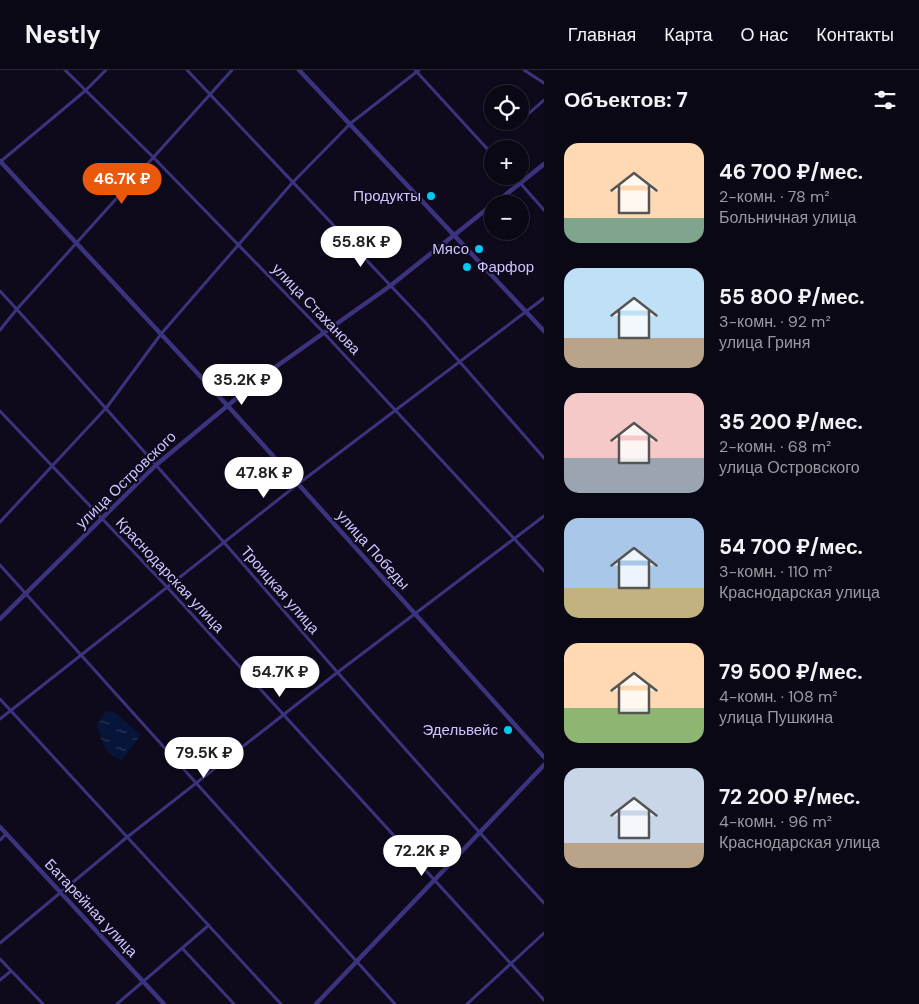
<!DOCTYPE html>
<html lang="ru">
<head>
<meta charset="utf-8">
<style>
  :root { --surface:#0a0815; --page:#13111e; --text:#f1f3f6; --muted:#999aa0; --line:#2a2934; --accent:#ea580c }
  body { margin:0; font-family:"DM Sans",sans-serif; background:var(--page); color:var(--text); height:100vh; display:flex; flex-direction:column; font-size:19px; white-space:nowrap }
  * { box-sizing:border-box; margin:0 }
  p { font-size:16px; color:var(--muted) }
  .icon { flex:none; width:28px; height:28px; fill:none; stroke:currentColor; stroke-width:2; stroke-linecap:round; stroke-linejoin:round }
  .map { position:relative; flex:1; overflow:hidden }
  .drawer { display:flex; flex-direction:column; background:var(--surface); width:375px }
  .drawer>* { flex:none }
  .controls { position:absolute; left:484px; top:15px; display:grid; gap:10px }
  .controls a { display:grid; place-items:center; width:45px; height:45px; border-radius:50%; background:var(--surface); box-shadow:0 1px 4px #0004,0 0 0 1px var(--line); font-size:25px }
  .price { position:absolute; translate:-50% -42px; padding:0 11px; border-radius:18px; background:#fff; color:#222; font-size:16px; line-height:32px; filter:drop-shadow(0 1px 2px #0008) }
  .price::after { content:''; position:absolute; left:50%; top:30px; width:15px; height:11px; margin-left:-8px; background:inherit; clip-path:polygon(0 0,100% 0,50% 100%) }
  .price.selected { background:var(--accent); color:#fff }
  ul { padding:0; list-style:none }
  li { display:flex; align-items:center; gap:15px; height:125px; padding:0 20px }
  li span { display:grid; place-items:center; flex:none; width:140px; height:100px; border-radius:15px; color:#555 }
  li>.icon { margin-inline-start:auto }
  span .icon { width:60px; height:60px; fill:#fffc; stroke-width:1 }
  li b { font-size:21px }
  h2 { display:flex; justify-content:space-between; align-items:center; height:60px; padding:0 20px; font-size:21px }
  header { display:flex; align-items:center; gap:30px; box-sizing:border-box; height:70px; padding:0 25px; background:var(--surface); border-bottom:1px solid var(--line) }
  header strong { font-size:24px }
  nav { display:flex; gap:28px; margin-inline-start:auto; font-size:18px }
  main { display:flex; flex:1; min-height:0 }
  .map>svg:first-child { display:block }
  .water { fill:url(#water-ripples) }
  .lines { fill:none; stroke-linecap:round; stroke-linejoin:round }
  .minor { stroke:#3b337d; stroke-width:3 }
  .tertiary { stroke:#3b337d; stroke-width:4.5 }
  .poi-dot { fill:#00c9f0; stroke:#0e0a1c; stroke-width:2 }
  .labels { text-anchor:middle; dominant-baseline:central; stroke-width:4; stroke-linejoin:round; paint-order:stroke }
  .poi-label { font-size:15px; fill:#d0c5ff; stroke:#0e0a1c; text-anchor:end }
  .street-label { font-size:15px; fill:#d0c5ff; stroke:#0e0a1c }
</style>
</head>
<body>
<header>
<strong>Nestly</strong>
<nav><a>Главная</a><a>Карта</a><a>О нас</a><a>Контакты</a></nav>
</header>
<main>
<div class="map">
<svg width="544" height="934" viewBox="0 0 544 934">
  <defs>
    <pattern id="water-ripples" width="26" height="14" patternUnits="userSpaceOnUse" patternTransform="scale(1.25)"><rect width="26" height="14" fill="#061539"/><path d="M2 4q2-2 4 0t4 0M15 11q2-2 4 0t4 0" fill="none" stroke="#293657"/></pattern>
  </defs>
  <rect width="100%" height="100%" fill="#0e0a1c"/>
  <path class="water" d="M106,641L114,642L141,665L122,690C104,685 102,672 97,655Z"/>
  <g class="lines">
    <path class="minor" d="M65,0L153,87L323,262L544,501
      M187,0L424,251L544,388
      M415,0L492,84
      M524,0L544,13
      M527,45L544,30
      M0,92L85,21L106,0
      M514,106L544,140
      M0,221C185,422 359,633 544,833
      M0,260L17,239L232,0
      M0,341L167,517L544,930
      M0,452L107,337L161,264L293,112L351,53L419,0
      M0,495L395,934
      M0,629L281,934
      M0,649L298,414L544,228
      M0,770L6,764
      M0,873L126,768L338,602L544,446
      M182,878L234,934
      M0,889L43,934
      M0,910L11,901
      M117,934L209,855
      M467,934L544,863"/>
    <path class="tertiary" d="M299,0L544,261
      M0,91L227,335L544,687
      M494,134L544,94
      M0,549L156,395L267,303L390,216L492,135
      M0,757L164,934
      M316,934L544,695"/>
  </g>
  <g class="poi-dot">
    <circle cx="431" cy="126" r="5"/>
    <circle cx="479" cy="179" r="5"/>
    <circle cx="467" cy="197" r="5"/>
    <circle cx="508" cy="660" r="5"/>
  </g>
  <g class="labels">
    <g class="poi-label">
      <text x="421" y="126">Продукты</text>
      <text x="469" y="179">Мясо</text>
      <text x="477" y="197" text-anchor="start">Фарфор</text>
      <text x="498" y="660">Эдельвейс</text>
    </g>
    <g class="street-label">
      <text transform="translate(316 239) rotate(46)">улица Стаханова</text>
      <text transform="translate(126 410) rotate(-44)">улица Островского</text>
      <text transform="translate(373 480) rotate(48)">улица Победы</text>
      <text transform="translate(170 505) rotate(47)">Краснодарская улица</text>
      <text transform="translate(280 520) rotate(49)">Троицкая улица</text>
      <text transform="translate(91 838) rotate(47)">Батарейная улица</text>
    </g>
  </g>
</svg>
<div class="controls">
<a><svg class="icon" aria-label="locate" viewBox="0 0 24 24"><circle cx="12" cy="12" r="6"/><path d="M12 2v4M12 18v4M2 12h4M18 12h4"/></svg></a>
<a>+</a>
<a>−</a>
</div>
<b class="price selected" style="left:122px;top:135px">46.7K ₽</b>
<b class="price" style="left:361px;top:198px">55.8K ₽</b>
<b class="price" style="left:242px;top:336px">35.2K ₽</b>
<b class="price" style="left:264px;top:429px">47.8K ₽</b>
<b class="price" style="left:280px;top:628px">54.7K ₽</b>
<b class="price" style="left:204px;top:709px">79.5K ₽</b>
<b class="price" style="left:422px;top:807px">72.2K ₽</b>
</div>
<section class="drawer">
<h2>Объектов: 7<svg class="icon" aria-label="filters" viewBox="0 0 24 24"><path d="M4 7h16M4 17h16"/><circle cx="9" cy="7" r="2"/><circle cx="15" cy="17" r="2"/></svg></h2>
<ul>
<li><span style="background:linear-gradient(#ffd9b3 75%,#7fa58c 0)"><svg class="icon" aria-label="home" viewBox="0 0 24 24"><path d="M3 11l9-7 9 7M6 9v11h12V9"/></svg></span><div><b>46 700 ₽/мес.</b><p>2-комн. · 78 m²</p><p>Больничная улица</p></div></li>
<li><span style="background:linear-gradient(#bfe0f5 70%,#b9a48a 0)"><svg class="icon" aria-label="home" viewBox="0 0 24 24"><path d="M3 11l9-7 9 7M6 9v11h12V9"/></svg></span><div><b>55 800 ₽/мес.</b><p>3-комн. · 92 m²</p><p>улица Гриня</p></div></li>
<li><span style="background:linear-gradient(#f6c9c9 65%,#9aa5b1 0)"><svg class="icon" aria-label="home" viewBox="0 0 24 24"><path d="M3 11l9-7 9 7M6 9v11h12V9"/></svg></span><div><b>35 200 ₽/мес.</b><p>2-комн. · 68 m²</p><p>улица Островского</p></div></li>
<li><span style="background:linear-gradient(#a9c7e8 70%,#c2b280 0)"><svg class="icon" aria-label="home" viewBox="0 0 24 24"><path d="M3 11l9-7 9 7M6 9v11h12V9"/></svg></span><div><b>54 700 ₽/мес.</b><p>3-комн. · 110 m²</p><p>Краснодарская улица</p></div></li>
<li><span style="background:linear-gradient(#ffd9b3 65%,#8fb573 0)"><svg class="icon" aria-label="home" viewBox="0 0 24 24"><path d="M3 11l9-7 9 7M6 9v11h12V9"/></svg></span><div><b>79 500 ₽/мес.</b><p>4-комн. · 108 m²</p><p>улица Пушкина</p></div></li>
<li><span style="background:linear-gradient(#c9d6e8 75%,#b9a48a 0)"><svg class="icon" aria-label="home" viewBox="0 0 24 24"><path d="M3 11l9-7 9 7M6 9v11h12V9"/></svg></span><div><b>72 200 ₽/мес.</b><p>4-комн. · 96 m²</p><p>Краснодарская улица</p></div></li>
</ul>
</section>
</main>
</body>
</html>
